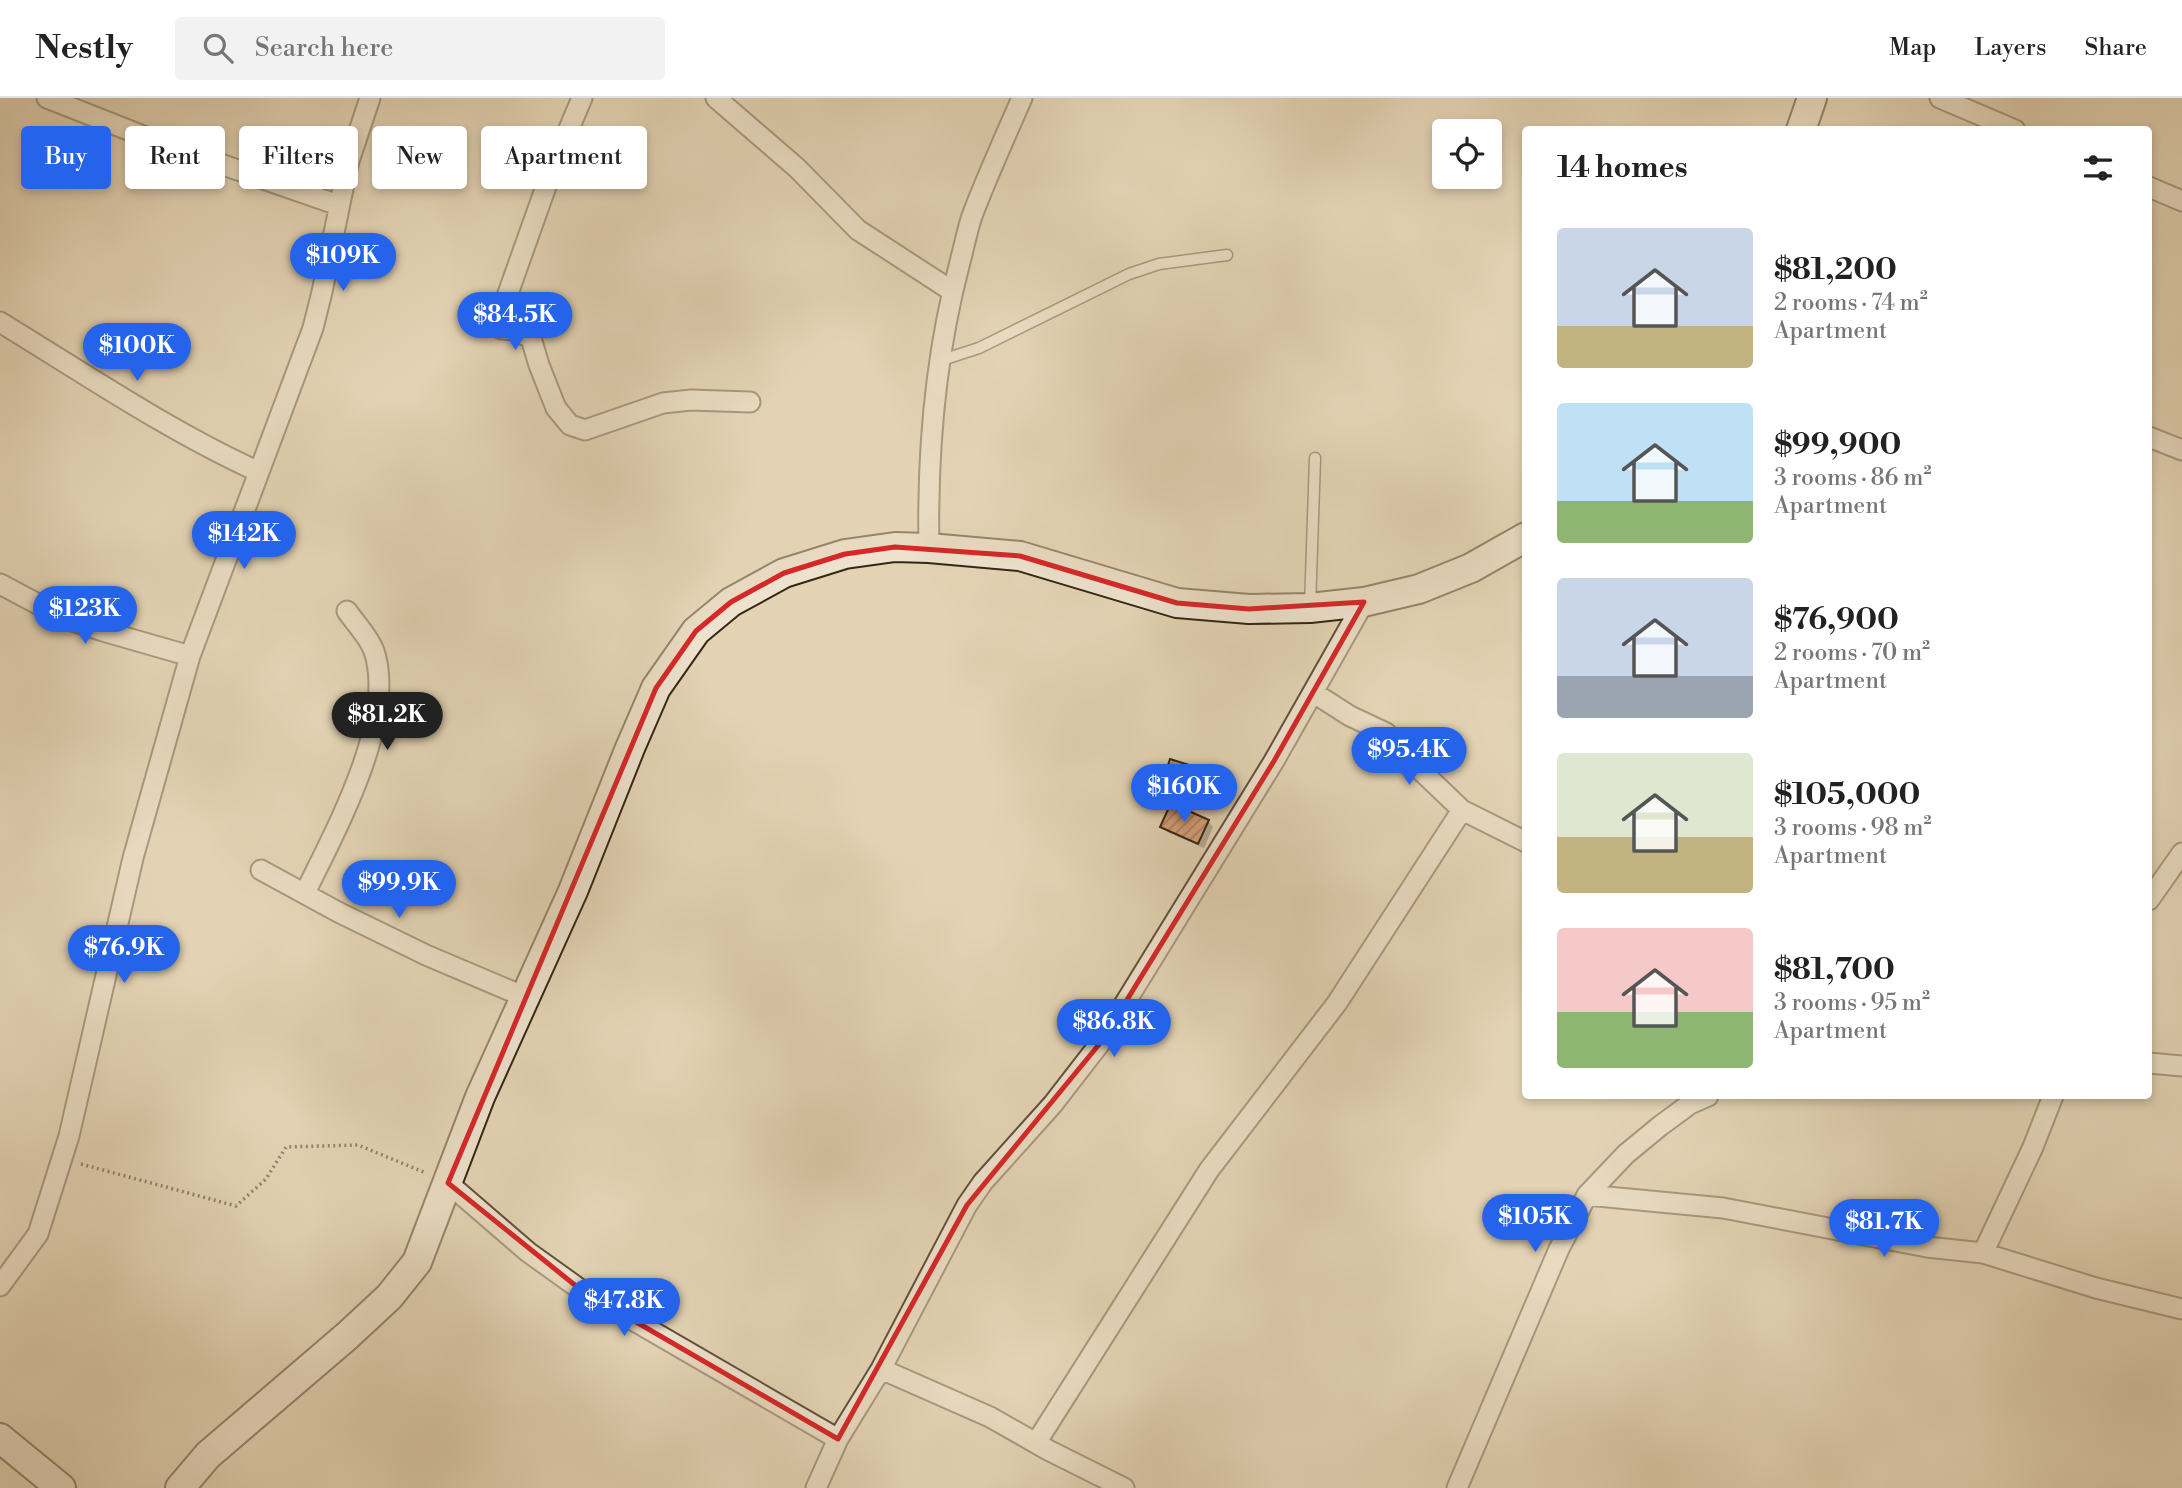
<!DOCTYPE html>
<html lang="en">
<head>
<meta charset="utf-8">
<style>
  :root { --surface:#fff; --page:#f2f2f2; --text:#222; --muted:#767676; --line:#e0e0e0; --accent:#2563eb }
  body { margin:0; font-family:"Libre Bodoni",serif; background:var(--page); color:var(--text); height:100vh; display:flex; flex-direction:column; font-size:26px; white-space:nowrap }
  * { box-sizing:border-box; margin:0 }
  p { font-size:23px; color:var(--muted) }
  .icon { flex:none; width:38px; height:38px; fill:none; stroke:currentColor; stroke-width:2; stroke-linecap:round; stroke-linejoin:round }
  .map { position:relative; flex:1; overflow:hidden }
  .side { position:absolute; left:1522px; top:28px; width:630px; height:973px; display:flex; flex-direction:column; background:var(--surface); border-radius:7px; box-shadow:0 4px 10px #0003 }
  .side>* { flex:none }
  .hud { position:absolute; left:21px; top:28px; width:665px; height:63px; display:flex; gap:14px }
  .tools { position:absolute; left:1432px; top:21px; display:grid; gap:14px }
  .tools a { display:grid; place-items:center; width:70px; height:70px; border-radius:7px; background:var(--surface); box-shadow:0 4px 10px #0003; font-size:35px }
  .price { position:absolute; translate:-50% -60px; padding:0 16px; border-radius:24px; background:var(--accent); color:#fff; font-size:23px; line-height:46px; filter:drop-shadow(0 2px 4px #0008) }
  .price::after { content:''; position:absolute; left:50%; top:42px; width:21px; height:16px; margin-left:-10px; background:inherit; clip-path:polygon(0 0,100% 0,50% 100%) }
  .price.active { background:#222; color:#fff }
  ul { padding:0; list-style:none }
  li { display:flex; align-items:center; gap:21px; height:175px; padding:0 35px }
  li span { display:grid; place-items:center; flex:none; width:196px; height:140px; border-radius:7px; color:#555 }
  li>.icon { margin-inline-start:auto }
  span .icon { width:84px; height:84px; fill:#fffc; stroke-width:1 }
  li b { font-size:30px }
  h2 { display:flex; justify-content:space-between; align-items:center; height:84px; padding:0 35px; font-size:30px }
  .tag { padding:0 24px; border-radius:7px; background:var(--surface); box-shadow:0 4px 10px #0003; font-size:24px; line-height:63px }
  .tag.active { background:var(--accent); color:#fff }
  header { display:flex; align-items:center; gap:42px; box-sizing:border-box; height:98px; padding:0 35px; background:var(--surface); border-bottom:2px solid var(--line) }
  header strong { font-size:33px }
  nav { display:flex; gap:38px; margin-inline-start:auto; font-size:24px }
  .search { width:490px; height:63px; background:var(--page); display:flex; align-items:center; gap:18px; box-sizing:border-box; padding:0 24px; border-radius:7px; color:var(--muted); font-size:26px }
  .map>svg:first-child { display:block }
  .shadow { fill:#0003 }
  .building { fill:url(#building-hatch); stroke:#362612; stroke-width:2 }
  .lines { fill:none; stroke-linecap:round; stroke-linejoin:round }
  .lane-casing { stroke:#61513a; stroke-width:13 }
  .street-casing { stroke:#61513a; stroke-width:23 }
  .secondary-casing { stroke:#362612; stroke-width:32 }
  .path { stroke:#362612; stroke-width:3.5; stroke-dasharray:2 3.5; stroke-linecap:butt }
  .lane { stroke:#ede2ce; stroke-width:10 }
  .street { stroke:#ede2ce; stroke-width:19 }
  .secondary { stroke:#ede2ce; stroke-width:28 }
  .marked { fill:none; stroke:#d62828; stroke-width:5; stroke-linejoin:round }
</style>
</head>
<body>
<header>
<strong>Nestly</strong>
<div class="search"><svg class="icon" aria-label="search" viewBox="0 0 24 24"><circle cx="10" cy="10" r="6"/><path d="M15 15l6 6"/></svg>Search here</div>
<nav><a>Map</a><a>Layers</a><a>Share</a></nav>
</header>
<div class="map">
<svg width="2182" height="1390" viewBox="0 0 2182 1390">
  <defs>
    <pattern id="building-hatch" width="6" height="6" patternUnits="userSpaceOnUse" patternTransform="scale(1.75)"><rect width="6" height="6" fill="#d59f77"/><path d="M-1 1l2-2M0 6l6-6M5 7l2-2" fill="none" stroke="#ae8160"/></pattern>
  </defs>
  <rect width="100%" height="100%" fill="#e3d3b4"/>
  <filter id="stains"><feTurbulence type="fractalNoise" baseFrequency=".00286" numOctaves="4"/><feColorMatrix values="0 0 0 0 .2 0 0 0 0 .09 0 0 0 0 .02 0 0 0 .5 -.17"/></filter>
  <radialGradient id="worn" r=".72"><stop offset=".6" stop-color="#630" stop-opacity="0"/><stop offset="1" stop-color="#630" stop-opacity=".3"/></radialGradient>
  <path class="shadow" d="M1188,668L1194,674L1187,694L1171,689L1165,683Z
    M1208,723L1213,729L1204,750L1167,734L1162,728Z"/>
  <path class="building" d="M1170,661L1189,667L1182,689L1163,683Z
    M1171,705L1209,722L1198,746L1160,729Z"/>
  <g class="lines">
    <g class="lane-casing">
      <path id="lane" d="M939,263L979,250L1129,176L1159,166L1227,157
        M1310,509L1315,360"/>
    </g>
    <g class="street-casing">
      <path id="street" d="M47,0L166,47L338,107
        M582,0L554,66L500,218L499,225L502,231L513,232L531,240L539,267L556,310L570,327L585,332L663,305L691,302L750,304
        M716,0L797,70L858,132L952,193
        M1940,0L2015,32
        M2149,89L2182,103
        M0,224C85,276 169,333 259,374
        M2149,339L2182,352
        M929,450C927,353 935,258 960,164C964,149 967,133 972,118C987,78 1005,39 1022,0
        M0,486L64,520L103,533L190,558
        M1314,595L1350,618L1386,635L1415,667L1462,712L1526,744
        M261,772L338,814L426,857L525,899
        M305,795C335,733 397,622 374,553C369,539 355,525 347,513
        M2149,802L2182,755
        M2149,965L2182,968
        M448,1085L528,1154L581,1192L838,1341
        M1587,1097L1723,1110L1927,1149L1983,1155L2096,1190L2182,1211
        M1983,1155L2033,1049L2053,998
        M0,1188L38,1136L69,1038L133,760L190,558L313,230L322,194L348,66L370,0
        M881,1271L990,1319L1048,1352L1124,1390
        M1036,1345L1209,1072L1337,905L1462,712
        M816,1390L838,1341L881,1271L967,1107L983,1084L1053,1006L1101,944L1274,663L1364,504
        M1457,1390L1559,1151L1587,1097L1626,1056L1660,1028L1690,1006L1708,998"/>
    </g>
    <g class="secondary-casing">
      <path id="secondary" d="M1801,32L1812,0
        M0,1340L61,1390
        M180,1390L208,1357L347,1238L389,1199L417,1164L480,999L573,793L630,650L656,590L696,533L731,504L784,475L845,456L895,449L929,450L1020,458L1177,505L1249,511L1310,510L1364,504L1419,491L1471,470L1526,439"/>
    </g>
    <path class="path" d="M81,1066L236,1108L266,1081L286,1049L358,1047L426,1075"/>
    <use href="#lane" class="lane"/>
    <use href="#street" class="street"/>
    <use href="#secondary" class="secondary"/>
  </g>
  <path d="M0 0H2182V1390H0ZM895,449L1020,458L1177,505L1249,511L1364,504L1274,663L1101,944L967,1107L838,1341L581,1192L448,1085L656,590L696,533L731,504L784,475L845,456Z" fill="#e3d3b4" fill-opacity=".55" fill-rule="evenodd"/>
  <path class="marked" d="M895,449L1020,458L1177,505L1249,511L1364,504L1274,663L1101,944L967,1107L838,1341L581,1192L448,1085L656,590L696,533L731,504L784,475L845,456Z"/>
  <rect width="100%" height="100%" filter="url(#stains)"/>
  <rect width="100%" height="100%" fill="url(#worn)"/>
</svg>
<div class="tools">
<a><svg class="icon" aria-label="locate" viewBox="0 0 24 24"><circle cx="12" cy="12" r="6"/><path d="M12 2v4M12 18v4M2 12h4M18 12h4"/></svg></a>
</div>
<b class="price" style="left:343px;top:195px">$109K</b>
<b class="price" style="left:515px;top:254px">$84.5K</b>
<b class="price" style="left:137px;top:285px">$100K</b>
<b class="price" style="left:244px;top:473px">$142K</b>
<b class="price" style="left:85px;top:548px">$123K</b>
<b class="price active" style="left:387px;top:654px">$81.2K</b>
<b class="price" style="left:1409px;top:689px">$95.4K</b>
<b class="price" style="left:1184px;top:726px">$160K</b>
<b class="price" style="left:399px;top:822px">$99.9K</b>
<b class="price" style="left:124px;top:887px">$76.9K</b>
<b class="price" style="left:1114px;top:961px">$86.8K</b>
<b class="price" style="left:1535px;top:1156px">$105K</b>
<b class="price" style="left:1884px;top:1161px">$81.7K</b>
<b class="price" style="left:624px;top:1240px">$47.8K</b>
<div class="hud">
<a class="tag active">Buy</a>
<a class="tag">Rent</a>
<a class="tag">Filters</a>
<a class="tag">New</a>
<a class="tag">Apartment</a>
</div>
<section class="side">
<h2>14 homes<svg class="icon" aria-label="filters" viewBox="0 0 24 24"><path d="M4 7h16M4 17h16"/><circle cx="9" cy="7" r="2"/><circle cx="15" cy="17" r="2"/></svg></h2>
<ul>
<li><span style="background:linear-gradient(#c9d6e8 70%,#c2b280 0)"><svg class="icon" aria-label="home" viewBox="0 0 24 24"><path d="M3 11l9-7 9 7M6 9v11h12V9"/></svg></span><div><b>$81,200</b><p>2 rooms · 74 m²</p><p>Apartment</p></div></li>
<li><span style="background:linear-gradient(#bfe0f5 70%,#8fb573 0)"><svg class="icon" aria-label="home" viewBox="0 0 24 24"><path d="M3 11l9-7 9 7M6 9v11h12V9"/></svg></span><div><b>$99,900</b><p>3 rooms · 86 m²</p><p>Apartment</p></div></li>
<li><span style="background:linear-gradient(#c9d6e8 70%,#9aa5b1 0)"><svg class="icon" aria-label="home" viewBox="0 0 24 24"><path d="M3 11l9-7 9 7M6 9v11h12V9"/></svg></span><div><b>$76,900</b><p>2 rooms · 70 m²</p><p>Apartment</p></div></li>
<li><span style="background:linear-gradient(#dfe7d0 60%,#c2b280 0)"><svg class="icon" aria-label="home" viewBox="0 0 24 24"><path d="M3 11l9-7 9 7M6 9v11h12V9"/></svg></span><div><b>$105,000</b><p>3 rooms · 98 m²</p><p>Apartment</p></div></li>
<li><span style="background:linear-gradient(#f6c9c9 60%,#8fb573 0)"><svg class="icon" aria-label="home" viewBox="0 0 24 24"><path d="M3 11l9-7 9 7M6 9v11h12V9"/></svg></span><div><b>$81,700</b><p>3 rooms · 95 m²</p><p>Apartment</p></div></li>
</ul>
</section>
</div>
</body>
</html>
